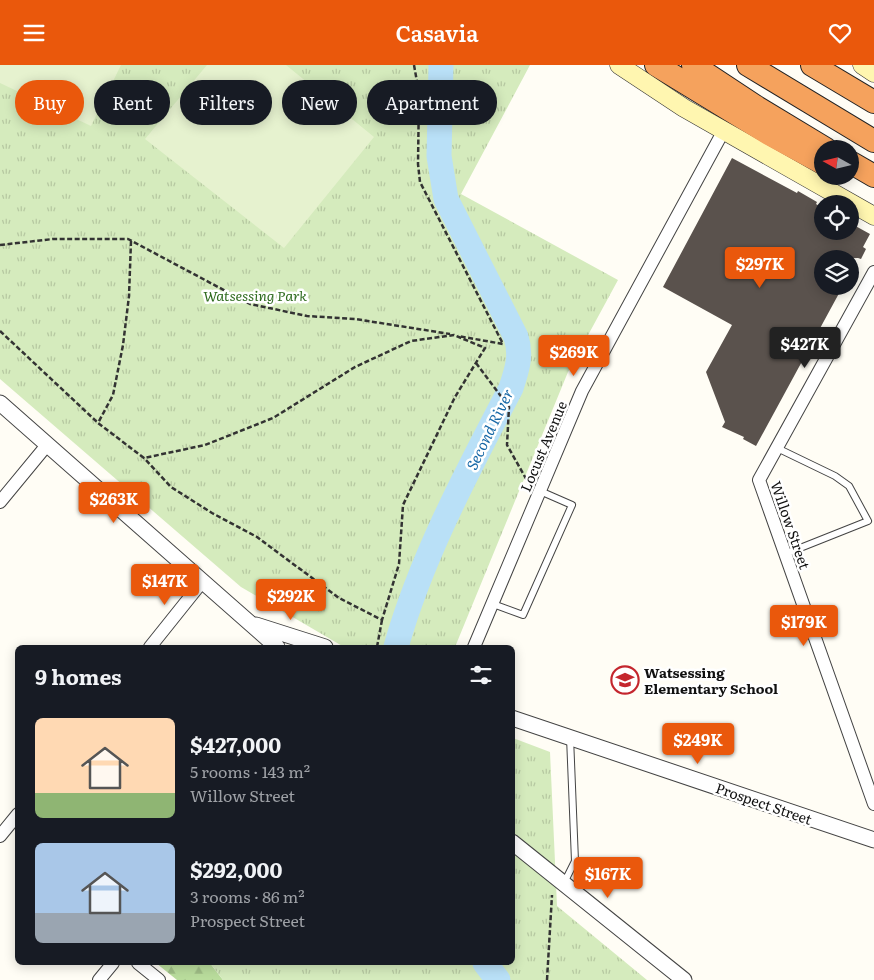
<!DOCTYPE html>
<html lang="en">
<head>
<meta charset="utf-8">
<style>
  :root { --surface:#171b24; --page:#242831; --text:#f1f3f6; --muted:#9ea1a6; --accent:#ea580c }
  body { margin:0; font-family:Literata,serif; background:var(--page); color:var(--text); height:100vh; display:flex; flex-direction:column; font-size:19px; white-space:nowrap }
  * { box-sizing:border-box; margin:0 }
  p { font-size:16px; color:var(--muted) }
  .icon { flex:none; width:28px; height:28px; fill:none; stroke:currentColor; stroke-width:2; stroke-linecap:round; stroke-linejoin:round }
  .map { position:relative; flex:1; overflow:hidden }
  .sheet { position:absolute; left:15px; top:580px; width:500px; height:320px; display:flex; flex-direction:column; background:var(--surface); border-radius:8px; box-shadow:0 2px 12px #0003 }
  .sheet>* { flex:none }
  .top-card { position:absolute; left:15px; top:15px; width:500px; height:45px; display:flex; gap:10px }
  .needle { width:32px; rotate:278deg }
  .fabs { position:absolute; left:814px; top:75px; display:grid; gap:10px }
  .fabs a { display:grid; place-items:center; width:45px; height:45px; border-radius:50%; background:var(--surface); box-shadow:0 2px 12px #0003; font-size:25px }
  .price { position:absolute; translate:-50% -42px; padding:0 11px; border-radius:5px; background:var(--accent); color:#fff; font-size:16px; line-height:32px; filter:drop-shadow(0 1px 2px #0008) }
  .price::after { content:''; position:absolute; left:50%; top:30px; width:15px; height:11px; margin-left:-8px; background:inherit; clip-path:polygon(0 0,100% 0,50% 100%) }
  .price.on { background:#222; color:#fff }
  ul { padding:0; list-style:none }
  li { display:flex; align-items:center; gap:15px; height:125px; padding:0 20px }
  li span { display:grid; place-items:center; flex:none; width:140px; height:100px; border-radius:8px; color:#555 }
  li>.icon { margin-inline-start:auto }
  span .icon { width:60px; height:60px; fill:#fffc; stroke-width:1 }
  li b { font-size:21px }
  h2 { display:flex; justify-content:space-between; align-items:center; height:60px; padding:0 20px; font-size:21px }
  .tag { padding:0 18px; border-radius:22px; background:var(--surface); box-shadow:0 2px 12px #0003; font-size:18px; line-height:45px }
  .tag.on { background:var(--accent); color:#fff }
  header { display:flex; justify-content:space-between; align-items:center; height:65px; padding:0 20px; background:var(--accent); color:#fff; font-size:22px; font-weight:600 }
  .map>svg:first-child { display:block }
  .forest { fill:url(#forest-firs) }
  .park { fill:url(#park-tufts) }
  .pitch { fill:#e6f2cf }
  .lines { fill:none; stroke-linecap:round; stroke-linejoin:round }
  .river { stroke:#b9e0f7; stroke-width:25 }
  .building { fill:#5a524d }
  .service-casing { stroke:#444; stroke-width:8 }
  .minor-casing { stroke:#444; stroke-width:14 }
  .tertiary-casing { stroke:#444; stroke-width:17 }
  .secondary-casing { stroke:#333; stroke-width:19 }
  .motorway-casing { stroke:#222; stroke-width:24 }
  .path { stroke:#333; stroke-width:2.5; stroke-dasharray:5 2.5; stroke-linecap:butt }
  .service { stroke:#fff; stroke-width:6 }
  .minor { stroke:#fff; stroke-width:12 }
  .tertiary { stroke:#fff; stroke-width:15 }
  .secondary { stroke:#fff6b0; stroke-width:18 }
  .motorway { stroke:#f5a25d; stroke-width:22 }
  .labels { text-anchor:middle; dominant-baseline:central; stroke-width:5; stroke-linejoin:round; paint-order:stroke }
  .park-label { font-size:14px; font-style:italic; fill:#2f6b1f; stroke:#fff }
  .street-label { font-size:14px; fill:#111; stroke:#fff }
  .poi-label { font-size:14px; font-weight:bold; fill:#111; stroke:#fff; text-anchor:start }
  .water-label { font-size:15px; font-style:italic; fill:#1768a6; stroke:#fff }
</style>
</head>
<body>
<header><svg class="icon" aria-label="menu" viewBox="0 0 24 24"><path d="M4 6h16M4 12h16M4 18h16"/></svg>Casavia<svg class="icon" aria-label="heart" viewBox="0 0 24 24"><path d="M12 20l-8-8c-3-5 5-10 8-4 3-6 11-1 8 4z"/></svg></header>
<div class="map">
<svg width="874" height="915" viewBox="0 0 874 915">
  <defs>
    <pattern id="forest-firs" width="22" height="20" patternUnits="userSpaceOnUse" patternTransform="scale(1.25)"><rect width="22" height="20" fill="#b9dc9c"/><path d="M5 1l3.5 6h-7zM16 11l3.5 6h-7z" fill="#9ebc85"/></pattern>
    <pattern id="park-tufts" width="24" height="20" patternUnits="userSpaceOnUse" patternTransform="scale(1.25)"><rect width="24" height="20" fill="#d5ebbd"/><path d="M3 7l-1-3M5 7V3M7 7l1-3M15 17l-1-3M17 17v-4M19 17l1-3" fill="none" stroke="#b6c8a1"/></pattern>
  </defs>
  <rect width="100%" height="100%" fill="#fffdf5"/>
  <path class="forest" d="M156,898H210L223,915H177Z"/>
  <path class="park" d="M0,0H530L461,129L618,215L568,307L455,582H344L241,522L0,314Z
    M513,673L550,687L557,841L647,915H223L210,898H512Z"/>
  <path class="pitch" d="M0,0H121L91,61L0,18Z
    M207,0H286L374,72L284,183L145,74Z"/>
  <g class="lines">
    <path class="river" d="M396,582C421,493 468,405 511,323C517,305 522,290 516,272L446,134L439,91L441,0
      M485,898L498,915"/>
  </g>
  <path class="building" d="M732,93L797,128L798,126L817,137L816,139L822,143V166H850V158L870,169L863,182L866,184L861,194L858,193L822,194V221H843L756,381L743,374L744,372L722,362L725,357L706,307L732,260L663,222Z"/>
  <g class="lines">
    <g class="service-casing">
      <path id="service" d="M777,383L835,411L849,421L868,456L785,489
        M493,539L523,550L572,440L540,426
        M564,818L575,796L570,672"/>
    </g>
    <g class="minor-casing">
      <path id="minor" d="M874,207L759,415L874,739
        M0,437L47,380
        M150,582L202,517
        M474,582L582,326L724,65
        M0,771L18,749
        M138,898L159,915
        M99,915L113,898"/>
    </g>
    <g class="tertiary-casing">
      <path id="tertiary" d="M0,338L277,582
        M256,560L325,582
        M512,653L874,775
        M512,777L684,915"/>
    </g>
    <g class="secondary-casing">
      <path id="secondary" d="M619,0L684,43L874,151
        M862,0L874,8"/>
    </g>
    <g class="motorway-casing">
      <path id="motorway" d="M656,0L769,69L822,98
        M693,0L755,41L826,84
        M748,0L874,76
        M812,0L874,37
        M850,97L874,111"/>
    </g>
    <path class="path" d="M414,0L419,28L418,99L420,117L503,279L458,271
      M131,176L129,231L123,280L113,330L98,358L144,393L205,380L273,353L355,302L411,276L454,270L485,283L455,332L403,440L399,499L382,555L339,533L257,472L212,448L171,422L144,393
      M0,180L53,174H128L250,239L307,251L355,254L450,269
      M0,266L97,357
      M476,298L509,342L507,380L529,419
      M377,582L382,555
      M547,915L552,830"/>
    <use href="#service" class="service"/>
    <use href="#minor" class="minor"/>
    <use href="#tertiary" class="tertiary"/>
    <use href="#secondary" class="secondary"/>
    <use href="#motorway" class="motorway"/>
  </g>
  <defs>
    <g id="school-ring" transform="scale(1.4375)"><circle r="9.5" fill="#fff" stroke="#c4262e" stroke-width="1.5"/><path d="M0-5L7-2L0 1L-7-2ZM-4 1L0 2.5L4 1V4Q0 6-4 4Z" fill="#c4262e"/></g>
  </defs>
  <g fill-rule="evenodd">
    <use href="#school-ring" x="625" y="615"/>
  </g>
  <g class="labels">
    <g class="park-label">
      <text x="255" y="230">Watsessing Park</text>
    </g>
    <g class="street-label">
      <text transform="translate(543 381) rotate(-67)">Locust Avenue</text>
      <text transform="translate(791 460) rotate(71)">Willow Street</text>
      <text transform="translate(764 738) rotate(19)">Prospect Street</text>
    </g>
    <g class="poi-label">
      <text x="644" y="607">Watsessing<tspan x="644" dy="16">Elementary School</tspan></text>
    </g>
    <g class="water-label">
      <text transform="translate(489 364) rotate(-64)">Second River</text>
    </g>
  </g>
</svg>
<div class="fabs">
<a><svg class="needle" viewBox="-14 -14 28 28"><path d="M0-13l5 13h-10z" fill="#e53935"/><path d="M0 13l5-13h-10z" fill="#9ea1a6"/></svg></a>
<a><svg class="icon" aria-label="locate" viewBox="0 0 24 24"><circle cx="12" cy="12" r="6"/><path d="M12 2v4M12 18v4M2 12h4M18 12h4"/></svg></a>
<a><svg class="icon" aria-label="layers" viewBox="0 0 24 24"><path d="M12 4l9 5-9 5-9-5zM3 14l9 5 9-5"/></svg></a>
</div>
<b class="price" style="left:760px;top:224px">$297K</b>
<b class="price on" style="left:805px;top:304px">$427K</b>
<b class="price" style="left:574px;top:312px">$269K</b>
<b class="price" style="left:114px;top:459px">$263K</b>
<b class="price" style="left:165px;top:541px">$147K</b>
<b class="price" style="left:291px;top:556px">$292K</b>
<b class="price" style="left:804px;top:582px">$179K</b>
<b class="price" style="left:698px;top:700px">$249K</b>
<b class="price" style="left:608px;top:834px">$167K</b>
<div class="top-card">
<a class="tag on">Buy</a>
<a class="tag">Rent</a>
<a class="tag">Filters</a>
<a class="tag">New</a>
<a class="tag">Apartment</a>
</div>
<section class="sheet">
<h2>9 homes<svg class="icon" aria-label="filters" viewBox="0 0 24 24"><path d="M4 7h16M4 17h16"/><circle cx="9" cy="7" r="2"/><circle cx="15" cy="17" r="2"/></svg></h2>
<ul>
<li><span style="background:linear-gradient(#ffd9b3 75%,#8fb573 0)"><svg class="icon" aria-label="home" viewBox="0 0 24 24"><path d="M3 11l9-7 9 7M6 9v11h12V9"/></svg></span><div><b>$427,000</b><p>5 rooms · 143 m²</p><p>Willow Street</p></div></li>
<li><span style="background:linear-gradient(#a9c7e8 70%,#9aa5b1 0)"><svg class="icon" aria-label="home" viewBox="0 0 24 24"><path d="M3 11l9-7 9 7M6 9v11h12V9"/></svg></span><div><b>$292,000</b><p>3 rooms · 86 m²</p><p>Prospect Street</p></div></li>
</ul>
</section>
</div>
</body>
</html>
